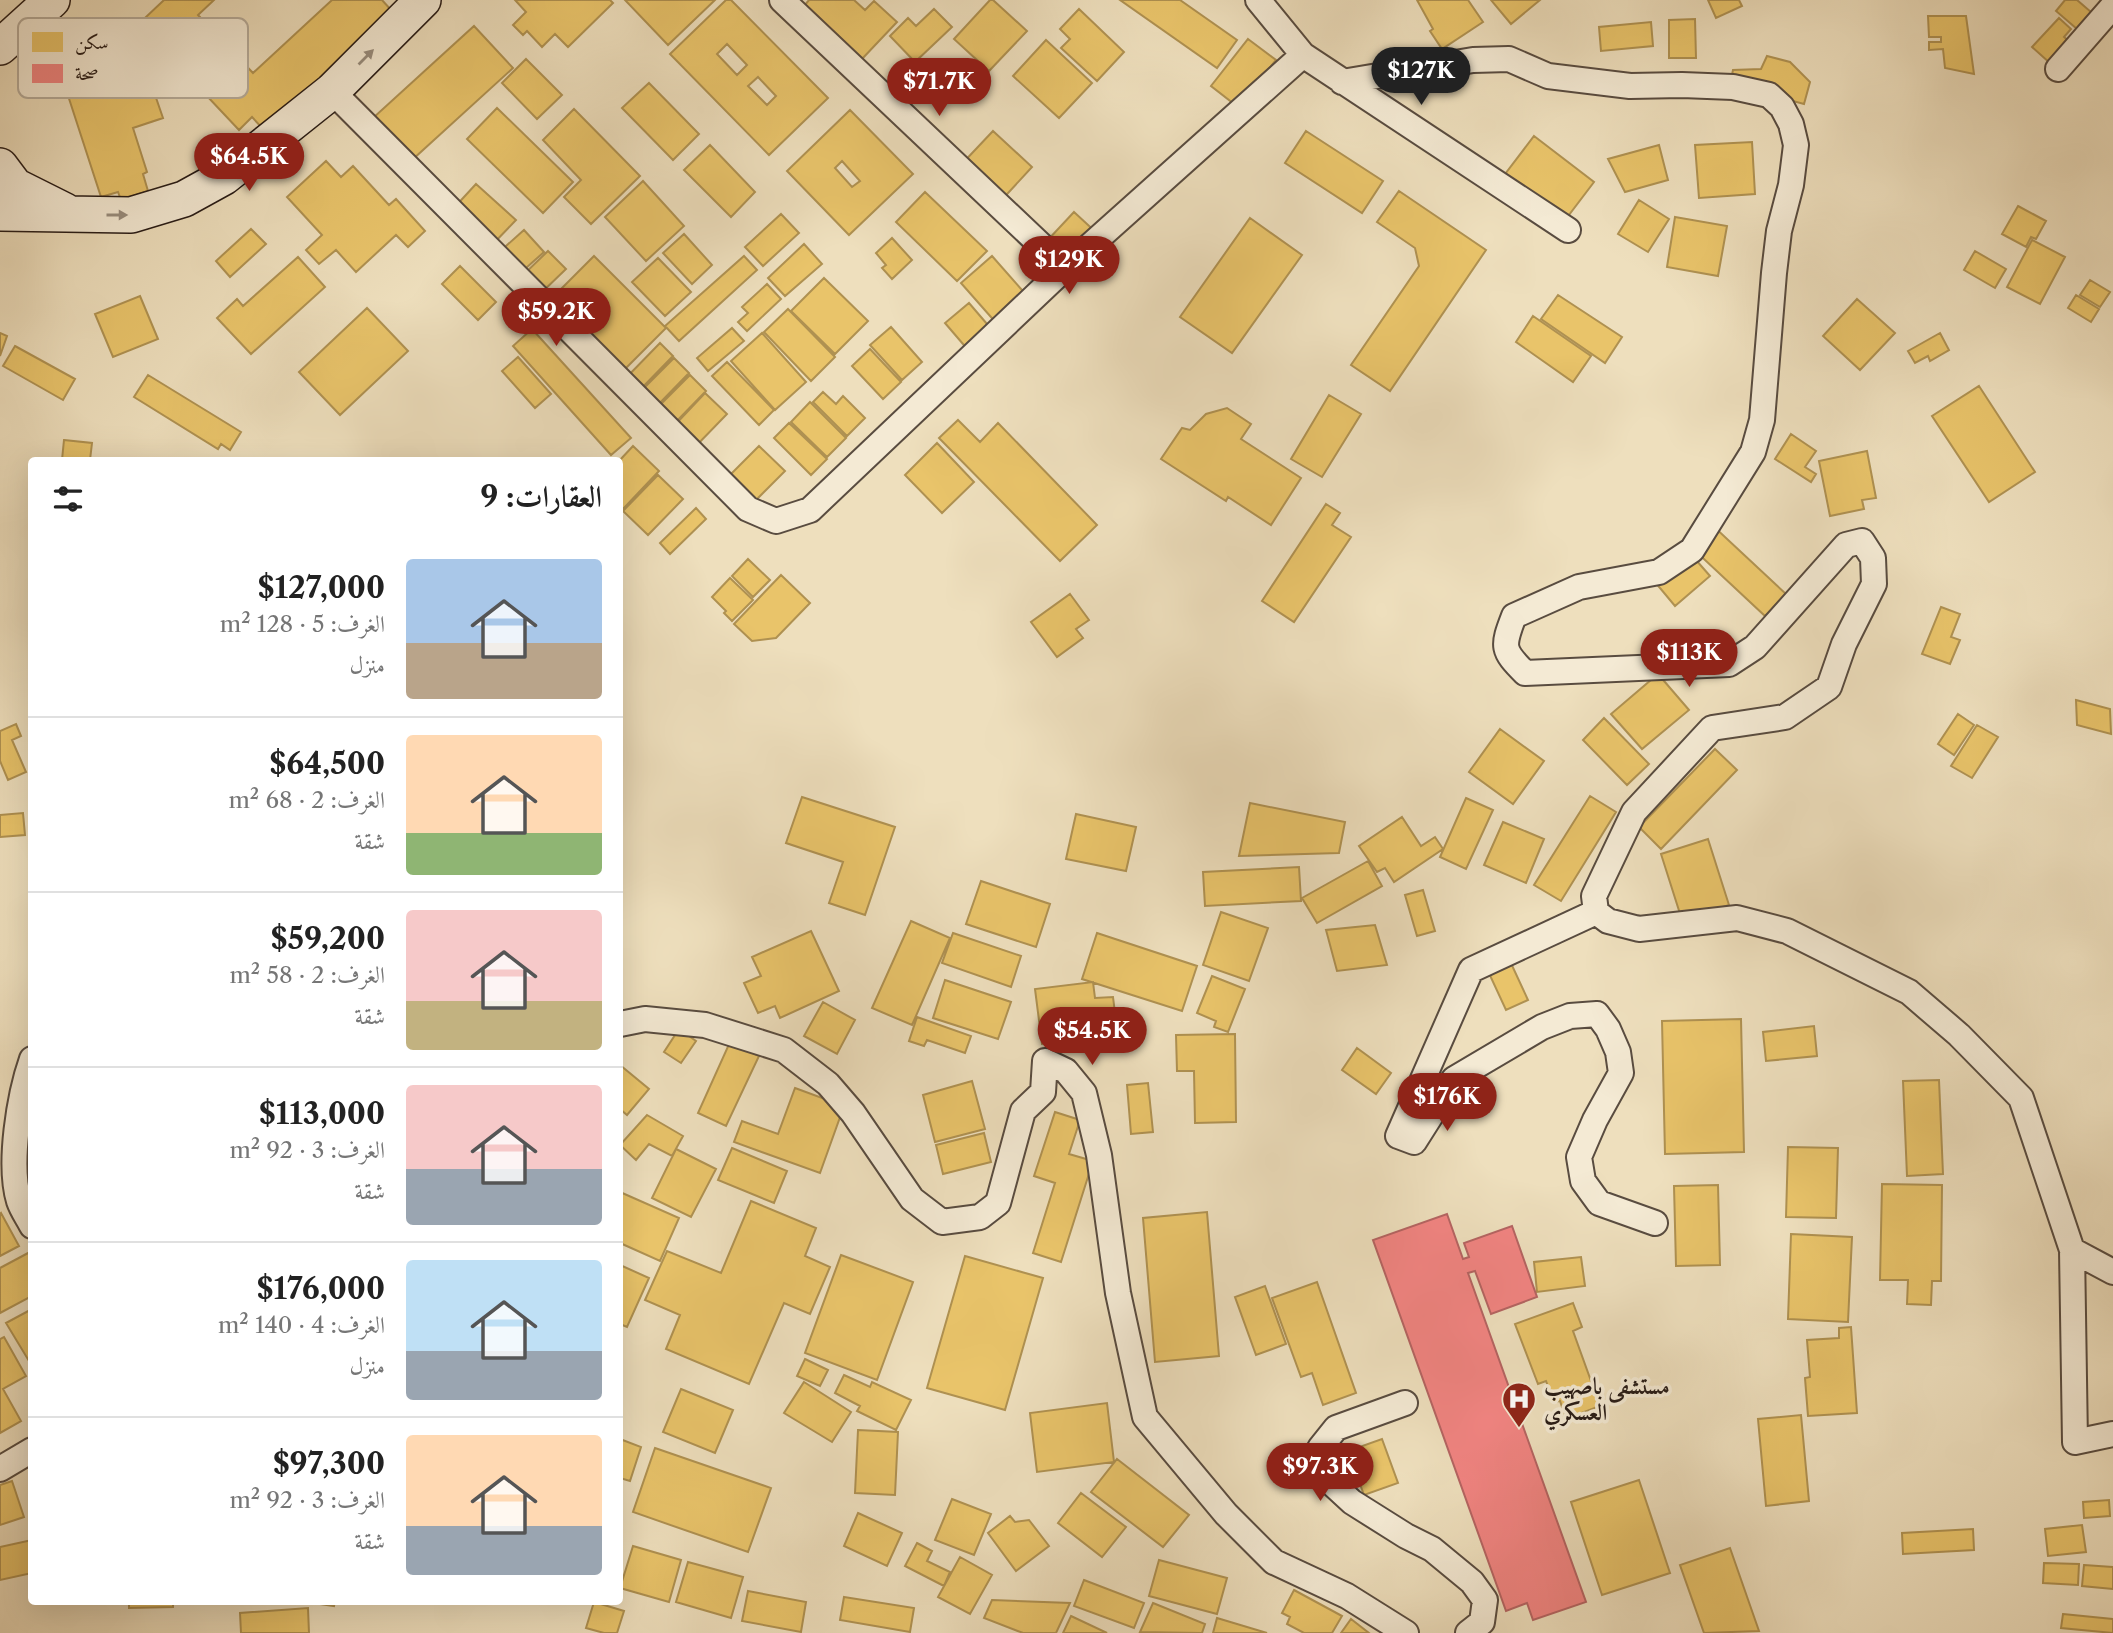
<!DOCTYPE html>
<html lang="ar">
<head>
<meta charset="utf-8">
<style>
  :root { --surface:#fff; --page:#f2f2f2; --text:#222; --muted:#767676; --line:#e0e0e0; --accent:#8f2418 }
  body { margin:0; font-family:"Libre Caslon Text",Amiri,serif; background:var(--page); color:var(--text); direction:rtl; height:100vh; display:flex; flex-direction:column; font-size:26px; white-space:nowrap }
  * { box-sizing:border-box; margin:0 }
  p { font-size:23px; color:var(--muted) }
  .icon { flex:none; width:38px; height:38px; fill:none; stroke:currentColor; stroke-width:2; stroke-linecap:round; stroke-linejoin:round }
  .map { position:relative; flex:1; overflow:hidden; direction:ltr }
  .details { position:absolute; left:28px; top:457px; width:595px; height:1148px; display:flex; flex-direction:column; background:var(--surface); border-radius:7px; box-shadow:0 7px 28px #0002; direction:rtl }
  .details>* { flex:none }
  .price { position:absolute; translate:-50% -60px; padding:0 16px; border-radius:24px; background:var(--accent); color:#fff; font-size:23px; line-height:46px; filter:drop-shadow(0 2px 4px #0008) }
  .price::after { content:''; position:absolute; left:50%; top:42px; width:21px; height:16px; margin-left:-10px; background:inherit; clip-path:polygon(0 0,100% 0,50% 100%) }
  .price.on { background:#222; color:#fff }
  ul { padding:0; list-style:none }
  li { display:flex; align-items:center; gap:21px; height:175px; padding:0 21px }
  li+li { border-top:2px solid var(--line) }
  li span { display:grid; place-items:center; flex:none; width:196px; height:140px; border-radius:7px; color:#555 }
  li>.icon { margin-inline-start:auto }
  span .icon { width:84px; height:84px; fill:#fffc; stroke-width:1 }
  li b { font-size:30px }
  h2 { display:flex; justify-content:space-between; align-items:center; height:84px; padding:0 21px; font-size:30px }
  .map>svg:first-child { display:block }
  .homes { fill:#e9c46a; stroke:#af9151; stroke-width:2; fill-rule:evenodd }
  .health { fill:#f28482; stroke:#b56462; stroke-width:2 }
  .lines { fill:none; stroke-linecap:round; stroke-linejoin:round }
  .minor-casing { stroke:#594c40; stroke-width:28 }
  .secondary-casing { stroke:#271b16; stroke-width:38 }
  .minor { stroke:#f4ead4; stroke-width:24 }
  .secondary { stroke:#f4ead4; stroke-width:35 }
  .oneway { fill:#988d7e }
  .labels { text-anchor:middle; dominant-baseline:central; stroke-width:7; stroke-linejoin:round; paint-order:stroke }
  .poi-label { font-size:23px; font-weight:bold; fill:#271b16; stroke:#f4ead4; text-anchor:start }
  .key { fill:#f4ead4; stroke:#b6ac9b; stroke-width:2 }
  .key-label { font-size:19px; fill:#271b16 }
</style>
</head>
<body>
<div class="map">
<svg width="2113" height="1633" viewBox="0 0 2113 1633">
  <rect width="100%" height="100%" fill="#eedfbd"/>
  <filter id="stains"><feTurbulence type="fractalNoise" baseFrequency=".00286" numOctaves="4"/><feColorMatrix values="0 0 0 0 .2 0 0 0 0 .09 0 0 0 0 .02 0 0 0 .5 -.17"/></filter>
  <radialGradient id="worn" r=".72"><stop offset=".6" stop-color="#630" stop-opacity="0"/><stop offset="1" stop-color="#630" stop-opacity=".3"/></radialGradient>
  <path class="homes" d="M164,0H214L198,15L253,73L332,0H382L392,11L264,130L252,117L239,130L206,95L220,82L190,51L167,73L129,33Z
    M515,0H610L613,3L568,47L555,34L542,47L527,31L523,35L513,25L526,12Z
    M625,0H715L668,45Z
    M726,0H731L828,98L769,155L670,54ZM727,44L747,65L737,75L717,54ZM758,77L776,96L767,105L748,86Z
    M809,0H854L865,10L874,1L897,22L861,60L804,6Z
    M990,0H993L1027,31L989,71L954,39Z
    M1120,0H1180L1237,40L1217,68Z
    M1417,0H1468L1483,22L1442,49L1430,31L1433,29Z
    M1491,0H1540L1511,24Z
    M1708,0H1739L1742,6L1716,18Z
    M2065,0H2077L2098,18L2084,35L2056,11Z
    M934,9L952,27L915,62L890,36L908,18L916,26Z
    M1079,9L1124,52L1097,81L1061,48L1070,39L1060,29Z
    M1928,16H1966L1974,74L1945,68L1943,49L1929,50V42H1941V37H1929Z
    M2059,18L2071,29L2064,37L2080,51L2060,72L2032,47Z
    M1695,19L1696,58H1669V20Z
    M1651,22L1653,46L1601,51L1599,27Z
    M474,26L513,68L412,160L373,118Z
    M1248,39L1276,60L1238,107L1211,86Z
    M1046,40L1092,83L1059,118L1013,76Z
    M1767,56L1790,62L1810,82L1804,104L1730,84L1733,70L1761,69Z
    M109,59L119,91L125,89L154,92L163,118L133,128L147,172L143,174L148,191L121,200L118,192L101,197L61,74Z
    M526,59L562,95L537,119L502,83Z
    M649,83L699,134L673,160L622,108Z
    M497,108L573,182L543,213L467,139Z
    M574,109L640,176L591,224L564,197L581,180L543,140Z
    M850,110L913,174L849,235L787,171ZM842,161L860,181L852,187L835,168Z
    M993,131L1032,167L997,205L958,168Z
    M1306,131L1383,181L1362,213L1285,163Z
    M1534,136L1594,182L1559,228L1499,182Z
    M1752,142L1755,194L1699,198L1695,145Z
    M710,145L755,192L731,217L684,170Z
    M1659,145L1668,180L1625,192L1608,159Z
    M326,161L341,177L353,166L389,205L396,199L425,231L408,247L396,235L356,272L336,250L319,264L306,250L322,235L287,197Z
    M643,181L684,226L646,261L605,217Z
    M476,184L516,220L491,246L452,210Z
    M1399,191L1486,250L1390,391L1351,365L1419,266L1415,248L1377,222Z
    M925,192L987,251L957,281L896,222Z
    M1639,200L1669,219L1648,252L1618,234Z
    M2018,206L2046,221L2036,239L2031,237L2026,247L2002,234Z
    M1074,212L1100,236L1071,268L1045,243Z
    M781,214L799,233L763,266L745,247Z
    M1675,217L1727,226L1718,276L1667,267Z
    M1250,218L1302,255L1232,353L1180,317Z
    M251,229L266,244L230,277L216,261Z
    M524,230L544,252L517,276L497,254Z
    M684,234L712,265L692,284L663,253Z
    M892,238L912,260L892,279L882,268L886,265L876,253Z
    M2032,240L2065,257L2040,304L2007,287Z
    M804,244L822,264L785,296L768,278Z
    M548,251L566,269L539,295L521,277Z
    M1975,251L2006,269L1995,288L1964,270Z
    M594,256L666,328L624,370L552,298Z
    M744,256L757,270L679,341L665,326Z
    M992,256L1029,298L998,325L961,283Z
    M298,257L325,287L251,354L217,318L237,299L243,306Z
    M658,258L691,292L665,316L632,282Z
    M460,266L496,302L478,320L442,284Z
    M824,278L868,321L835,354L791,311Z
    M2090,280L2110,292L2100,307L2080,295Z
    M767,284L781,299L747,331L738,322L748,313L742,307Z
    M1558,295L1622,337L1605,363L1541,319Z
    M2076,295L2099,309L2091,322L2068,308Z
    M140,296L158,339L113,357L95,314Z
    M1857,299L1895,333L1860,370L1823,336Z
    M969,303L993,331L969,351L945,323Z
    M367,308L408,351L340,415L299,372Z
    M788,309L835,357L811,381L764,332Z
    M1533,316L1591,356L1573,382L1516,342Z
    M891,327L922,362L902,380L870,345Z
    M732,328L744,341L708,371L697,358Z
    M532,329L631,438L611,455L513,346Z
    M0,333L7,336L0,356Z
    M762,333L806,382L775,410L731,361Z
    M1940,333L1949,350L1930,361L1928,356L1915,363L1908,351Z
    M660,343L673,356L634,396L621,383Z
    M15,346L75,379L63,400L3,366Z
    M870,349L901,382L883,399L852,366Z
    M518,357L551,394L535,408L502,371Z
    M674,358L689,373L653,410L638,394Z
    M727,362L774,410L759,425L712,376Z
    M148,375L241,432L230,450L221,444L218,449L134,397Z
    M690,375L706,391L671,427L654,411Z
    M1979,386L2035,472L1989,502L1932,416Z
    M823,392L836,404L843,396L865,418L847,436L813,402Z
    M705,393L727,414L693,449L672,428Z
    M1329,395L1361,414L1322,477L1291,459Z
    M810,402L846,438L827,457L791,422Z
    M1227,408L1251,424L1241,439L1301,478L1271,525L1228,497L1226,501L1161,459L1182,428L1190,430L1206,414Z
    M958,420L980,442L998,423L1097,525L1060,561L939,438Z
    M789,423L827,459L811,475L774,438Z
    M1791,434L1816,451L1805,467L1816,474L1811,482L1775,459Z
    M64,440L92,443L90,460H62Z
    M937,443L974,482L942,513L905,475Z
    M633,446L659,471L623,509L620,506V460Z
    M759,446L785,471L752,504L726,479Z
    M1867,451L1876,498L1862,500L1864,509L1830,516L1819,461Z
    M658,475L683,499L648,535L623,511Z
    M1326,504L1340,513L1332,525L1351,537L1294,622L1262,601Z
    M696,508L706,519L670,554L660,543Z
    M1711,524L1786,594L1765,616L1690,546Z
    M1689,552L1710,576L1675,606L1655,582Z
    M748,559L770,580L753,597L732,576Z
    M781,575L810,603L776,638L752,641L734,624Z
    M730,578L753,600L732,621L724,613L726,611L712,597Z
    M1070,594L1089,620L1076,629L1083,638L1057,657L1031,622Z
    M1941,607L1960,614L1951,637L1960,640L1950,664L1922,654Z
    M1658,674L1689,710L1642,749L1611,714Z
    M2076,700L2110,709L2111,734L2077,725Z
    M1958,714L1974,725L1954,755L1938,744Z
    M1604,718L1649,764L1627,785L1583,740Z
    M16,724L21,736L12,740L26,772L8,780L0,761V731Z
    M1977,725L1998,737L1972,778L1951,766Z
    M1500,729L1544,761L1513,804L1469,772Z
    M1715,749L1737,770L1661,849L1639,827Z
    M1590,796L1616,812L1561,901L1534,885Z
    M802,797L895,827L865,915L829,903L843,862L786,843Z
    M1466,798L1493,810L1466,869L1440,857Z
    M1250,803L1345,822L1339,853L1239,856Z
    M23,813L25,835L0,837V815Z
    M1076,814L1136,827L1126,871L1066,859Z
    M1402,817L1421,846L1435,837L1443,849L1394,882L1385,868L1377,872L1359,846Z
    M1503,822L1544,839L1526,883L1484,865Z
    M1708,839L1729,905L1682,920L1661,854Z
    M1368,861L1382,886L1317,923L1302,898Z
    M1299,867L1301,901L1205,906L1203,872Z
    M981,881L1050,904L1036,947L966,924Z
    M1423,890L1435,931L1417,936L1405,895Z
    M1221,912L1268,928L1249,981L1203,965Z
    M911,921L950,938L912,1025L872,1008Z
    M1375,925L1387,965L1337,971L1326,930Z
    M811,931L839,991L780,1018L775,1006L758,1013L744,983L761,976L752,957Z
    M953,933L1021,956L1011,987L942,963Z
    M1097,933L1197,966L1182,1011L1082,979Z
    M1503,946L1528,1000L1506,1010L1481,956Z
    M1212,976L1245,989L1228,1032L1214,1027L1216,1021L1197,1013Z
    M945,980L1011,1002L998,1039L933,1018Z
    M1093,982L1095,998L1113,997L1115,1013L1097,1015L1100,1037L1042,1044L1035,989Z
    M823,1002L855,1020L837,1054L804,1036Z
    M917,1017L971,1036L965,1053L927,1040L924,1046L909,1041Z
    M1741,1019L1744,1152L1665,1154L1662,1021Z
    M1814,1026L1817,1056L1766,1061L1763,1032Z
    M679,1029L696,1041L681,1063L664,1052Z
    M1235,1034L1236,1122L1195,1123L1194,1071H1177L1176,1035Z
    M730,1042L759,1056L726,1126L698,1113Z
    M1357,1048L1391,1073L1376,1094L1342,1070Z
    M620,1065L649,1089L627,1115L620,1109Z
    M1939,1080L1943,1174L1907,1176L1903,1081Z
    M972,1081L985,1129L935,1142L923,1095Z
    M1148,1083L1153,1132L1131,1134L1127,1085Z
    M795,1088L844,1106L820,1173L734,1142L742,1121L778,1134Z
    M1055,1112L1080,1120L1069,1154L1093,1161L1061,1262L1033,1253L1055,1183L1034,1176Z
    M647,1115L683,1136L672,1156L649,1144L636,1160L620,1145Z
    M984,1133L991,1162L943,1174L936,1145Z
    M1788,1147L1838,1148L1836,1218L1786,1217Z
    M732,1148L787,1171L774,1203L718,1180Z
    M676,1149L716,1169L691,1217L652,1198Z
    M1882,1184L1942,1185L1941,1281H1932L1931,1305L1907,1304L1908,1280H1880Z
    M1718,1185L1720,1265L1676,1266L1674,1186Z
    M620,1192L679,1218L660,1261L620,1243Z
    M751,1201L816,1228L805,1256L830,1267L810,1314L784,1303L749,1384L666,1349L680,1315L645,1300L667,1251L721,1273Z
    M1207,1212L1219,1356L1155,1362L1143,1218Z
    M1,1213L19,1246L0,1256V1214Z
    M1791,1234L1852,1237L1848,1322L1788,1319Z
    M30,1252L32,1296L0,1313V1268Z
    M841,1255L913,1282L877,1380L805,1353Z
    M965,1256L1043,1278L1005,1410L927,1388Z
    M1581,1257L1585,1286L1537,1292L1534,1262Z
    M620,1265L649,1278L627,1327L620,1324Z
    M1317,1282L1356,1393L1323,1405L1312,1373L1301,1377L1272,1298Z
    M1265,1286L1286,1344L1256,1355L1235,1297Z
    M1573,1303L1582,1327L1573,1331L1600,1406L1566,1419L1560,1401L1554,1402L1546,1381L1538,1384L1515,1324Z
    M32,1309V1366L6,1323Z
    M1851,1327L1857,1413L1808,1416L1805,1378L1810,1377L1807,1340L1839,1338V1328Z
    M4,1337L26,1376L3,1389L21,1421L0,1433V1339Z
    M805,1359L828,1370L820,1386L797,1376Z
    M844,1375L870,1387L872,1382L911,1400L896,1430L857,1411L860,1406L835,1393Z
    M804,1382L851,1412L832,1442L784,1413Z
    M681,1389L733,1410L715,1453L663,1432Z
    M1107,1403L1114,1462L1037,1472L1030,1413Z
    M1801,1415L1809,1501L1766,1506L1758,1419Z
    M858,1430L898,1432L895,1495L855,1493Z
    M620,1439L641,1447L630,1481L620,1478Z
    M1382,1439L1398,1483L1364,1495L1348,1451Z
    M655,1448L771,1488L748,1552L633,1512Z
    M1117,1459L1189,1515L1163,1547L1091,1492Z
    M1639,1480L1670,1573L1602,1595L1571,1502Z
    M12,1481L24,1517L0,1525V1485Z
    M1081,1493L1126,1527L1102,1557L1058,1523Z
    M952,1499L991,1514L974,1555L935,1540Z
    M2109,1500L2110,1516L2084,1518L2083,1502Z
    M858,1513L902,1533L887,1566L844,1546Z
    M1010,1516L1015,1522L1029,1520L1049,1546L1016,1571L988,1533Z
    M2082,1525L2086,1552L2048,1556L2045,1529Z
    M1973,1529L1974,1550L1903,1554L1902,1533Z
    M32,1540V1573L0,1580V1547Z
    M917,1543L932,1551L927,1561L950,1572L944,1586L905,1566Z
    M633,1546L681,1560L669,1602L620,1588Z
    M1730,1548L1759,1631L1704,1633L1680,1565Z
    M960,1557L992,1575L970,1614L938,1597Z
    M1159,1560L1227,1578L1217,1614L1149,1596Z
    M688,1562L743,1577L731,1618L676,1602Z
    M2044,1563L2079,1564L2078,1585L2043,1583Z
    M2084,1565L2113,1567V1589L2082,1586Z
    M1084,1580L1144,1603L1134,1628L1074,1606Z
    M1294,1590L1342,1616L1332,1633H1304L1287,1624L1290,1617L1282,1613Z
    M748,1591L806,1602L801,1632L742,1621Z
    M844,1597L914,1608L910,1632L840,1620Z
    M992,1600L1070,1603L1056,1633H1023L984,1618Z
    M129,1601H173V1607L129,1608Z
    M300,1601H335L334,1606Z
    M594,1602L624,1611L617,1633H604L586,1628Z
    M1153,1603L1205,1624L1202,1633L1140,1632Z
    M308,1608L309,1633H241L240,1613Z
    M2063,1614L2113,1619V1633L2061,1628Z
    M1071,1616L1107,1633H1063Z
    M1217,1618L1267,1633H1213Z
    M1351,1619L1369,1633H1341Z"/>
  <path class="health" d="M1447,1214L1463,1259L1469,1257L1464,1243L1512,1226L1537,1297L1491,1314L1475,1271L1468,1273L1586,1602L1533,1620L1527,1603L1506,1611L1373,1240Z"/>
  <g class="lines">
    <g class="minor-casing">
      <path id="minor" d="M782,0L1065,268
        M1258,0L1303,55L1568,230
        M2058,69L2113,6
        M1342,82L1473,60L1509,59L1548,76L1630,86L1682,85L1733,87L1769,95L1782,107L1791,124L1796,145L1791,185L1779,231L1774,273L1762,420L1753,452L1692,550L1659,572L1579,587L1514,616C1502,647 1502,650 1525,673L1729,664L1755,647L1846,545L1862,541L1873,558L1874,584L1844,644L1829,687L1785,717L1712,728L1634,812L1594,896L1596,912L1608,921L1639,929L1737,918L1787,931L1909,992L1959,1035L2021,1098L2072,1250L2075,1442L2113,1434
        M332,91L748,509L776,521L810,510L1065,268L1303,55
        M1596,912L1471,970L1398,1136L1414,1142L1454,1079L1542,1027L1570,1016L1597,1014L1608,1029L1618,1052L1621,1073L1595,1120L1579,1157L1583,1181L1599,1203L1655,1223
        M620,1024L645,1019L705,1025L784,1050L828,1084L853,1113L912,1199L942,1222L980,1217L998,1203L1023,1111L1043,1092L1045,1061L1066,1071L1084,1093L1099,1155L1118,1293L1145,1417L1226,1514L1274,1562L1347,1596L1406,1633
        M32,1059C19,1096 8,1165 19,1201C22,1210 28,1218 32,1226
        M2072,1250L2113,1272
        M1405,1403L1336,1428L1320,1448L1327,1479L1352,1502L1406,1536L1432,1549L1472,1582L1485,1600L1482,1622L1468,1633
        M0,1469L32,1450"/>
    </g>
    <g class="secondary-casing">
      <path id="secondary" d="M0,47L52,0
        M0,166L15,186L65,211
        M0,213L131,215L184,199L224,177L332,91L423,0"/>
    </g>
    <use href="#minor" class="minor"/>
    <use href="#secondary" class="secondary"/>
  </g>
  <defs><path id="oneway-solid" d="M-6-.8H1V-3.2L6.5 0L1 3.2V.8H-6Z" transform="scale(1.75)"/></defs>
  <g class="oneway">
    <use href="#oneway-solid" transform="translate(366 57) rotate(-45)"/>
    <use href="#oneway-solid" transform="translate(117 215)"/>
  </g>
  <defs>
    <g id="hospital-pin" transform="scale(1.75)"><path d="M0 17L-7.5 6A9.5 9.5 0 1 1 7.5 6Z" fill="#8f2418" stroke="#f4ead4"/><path d="M-5-5h3v3.5h4V-5h3V5h-3V1.5h-4V5h-3Z" fill="#fff"/></g>
  </defs>
  <g fill-rule="evenodd">
    <use href="#hospital-pin" x="1519" y="1399"/>
  </g>
  <g class="labels">
    <g class="poi-label">
      <text x="1544" y="1386">مستشفى باصهيب<tspan x="1544" dy="26">العسكري</tspan></text>
    </g>
  </g>
  <rect x="18" y="18" width="230" height="80" rx="10" class="key"/>
  <rect x="32" y="32" width="31" height="20" fill="#e9c46a"/>
  <rect x="32" y="64" width="31" height="19" fill="#f28482"/>
  <g class="key-label">
    <text x="75" y="49">سكن</text>
    <text x="75" y="80">صحة</text>
  </g>
  <rect width="100%" height="100%" filter="url(#stains)"/>
  <rect width="100%" height="100%" fill="url(#worn)"/>
</svg>
<b class="price on" style="left:1421px;top:107px">$127K</b>
<b class="price" style="left:939px;top:118px">$71.7K</b>
<b class="price" style="left:249px;top:193px">$64.5K</b>
<b class="price" style="left:1069px;top:296px">$129K</b>
<b class="price" style="left:556px;top:348px">$59.2K</b>
<b class="price" style="left:1689px;top:689px">$113K</b>
<b class="price" style="left:1092px;top:1067px">$54.5K</b>
<b class="price" style="left:1447px;top:1133px">$176K</b>
<b class="price" style="left:1320px;top:1503px">$97.3K</b>
<section class="details">
<h2>العقارات: 9<svg class="icon" aria-label="filters" viewBox="0 0 24 24"><path d="M4 7h16M4 17h16"/><circle cx="9" cy="7" r="2"/><circle cx="15" cy="17" r="2"/></svg></h2>
<ul>
<li><span style="background:linear-gradient(#a9c7e8 60%,#b9a48a 0)"><svg class="icon" aria-label="home" viewBox="0 0 24 24"><path d="M3 11l9-7 9 7M6 9v11h12V9"/></svg></span><div><b>$127,000</b><p>الغرف: 5 · 128 m²</p><p>منزل</p></div></li>
<li><span style="background:linear-gradient(#ffd9b3 70%,#8fb573 0)"><svg class="icon" aria-label="home" viewBox="0 0 24 24"><path d="M3 11l9-7 9 7M6 9v11h12V9"/></svg></span><div><b>$64,500</b><p>الغرف: 2 · 68 m²</p><p>شقة</p></div></li>
<li><span style="background:linear-gradient(#f6c9c9 65%,#c2b280 0)"><svg class="icon" aria-label="home" viewBox="0 0 24 24"><path d="M3 11l9-7 9 7M6 9v11h12V9"/></svg></span><div><b>$59,200</b><p>الغرف: 2 · 58 m²</p><p>شقة</p></div></li>
<li><span style="background:linear-gradient(#f6c9c9 60%,#9aa5b1 0)"><svg class="icon" aria-label="home" viewBox="0 0 24 24"><path d="M3 11l9-7 9 7M6 9v11h12V9"/></svg></span><div><b>$113,000</b><p>الغرف: 3 · 92 m²</p><p>شقة</p></div></li>
<li><span style="background:linear-gradient(#bfe0f5 65%,#9aa5b1 0)"><svg class="icon" aria-label="home" viewBox="0 0 24 24"><path d="M3 11l9-7 9 7M6 9v11h12V9"/></svg></span><div><b>$176,000</b><p>الغرف: 4 · 140 m²</p><p>منزل</p></div></li>
<li><span style="background:linear-gradient(#ffd9b3 65%,#9aa5b1 0)"><svg class="icon" aria-label="home" viewBox="0 0 24 24"><path d="M3 11l9-7 9 7M6 9v11h12V9"/></svg></span><div><b>$97,300</b><p>الغرف: 3 · 92 m²</p><p>شقة</p></div></li>
</ul>
</section>
</div>
</body>
</html>
